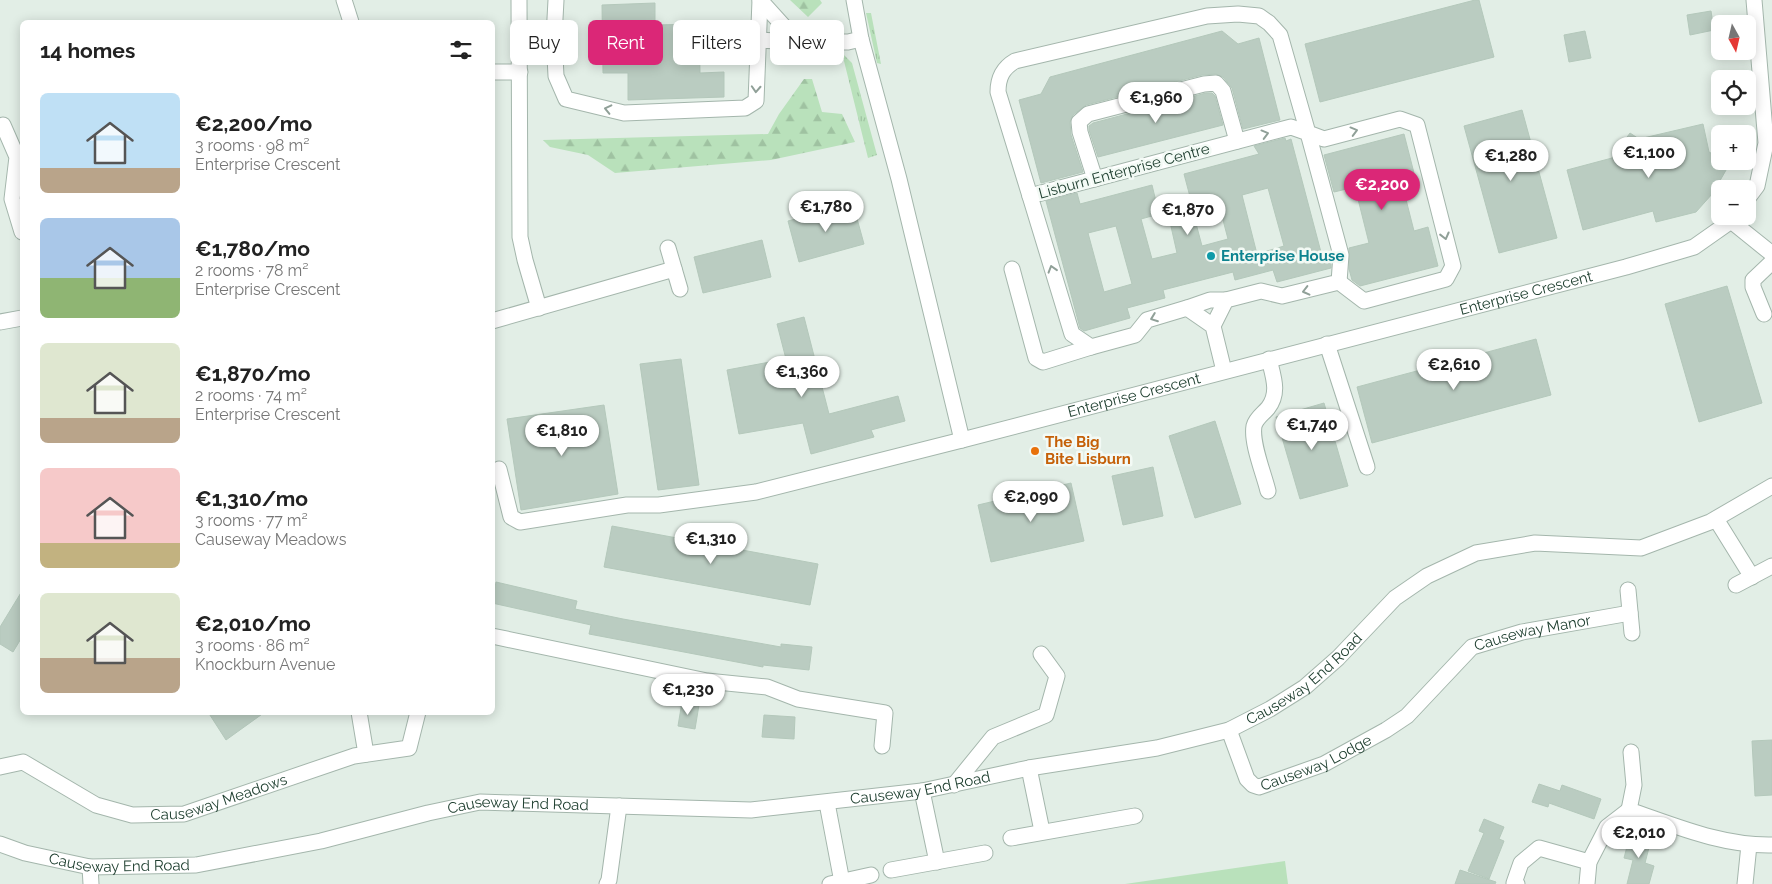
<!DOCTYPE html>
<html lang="en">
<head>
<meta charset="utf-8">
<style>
  :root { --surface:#fff; --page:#f6f6f6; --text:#222; --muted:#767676; --accent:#db2777 }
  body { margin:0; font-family:Raleway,sans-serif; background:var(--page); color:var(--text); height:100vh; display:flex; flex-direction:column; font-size:19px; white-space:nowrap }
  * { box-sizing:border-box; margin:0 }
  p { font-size:16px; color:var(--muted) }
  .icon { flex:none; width:28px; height:28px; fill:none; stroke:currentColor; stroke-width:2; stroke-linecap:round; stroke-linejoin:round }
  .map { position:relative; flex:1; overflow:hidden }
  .sheet { position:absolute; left:20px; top:20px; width:475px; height:695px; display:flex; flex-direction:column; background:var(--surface); border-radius:8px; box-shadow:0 2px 12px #0003 }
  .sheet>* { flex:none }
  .guide { position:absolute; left:510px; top:20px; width:475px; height:45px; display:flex; gap:10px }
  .needle { width:32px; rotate:172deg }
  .fabs { position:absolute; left:1711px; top:15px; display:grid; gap:10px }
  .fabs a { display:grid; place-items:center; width:45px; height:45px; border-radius:8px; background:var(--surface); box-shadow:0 2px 12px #0003; font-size:25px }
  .price { position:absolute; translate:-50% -42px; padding:0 11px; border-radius:18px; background:#fff; color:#222; font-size:16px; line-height:32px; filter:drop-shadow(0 1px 2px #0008) }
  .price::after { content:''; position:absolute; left:50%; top:30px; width:15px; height:11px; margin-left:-8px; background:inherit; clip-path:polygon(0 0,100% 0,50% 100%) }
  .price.current { background:var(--accent); color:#fff }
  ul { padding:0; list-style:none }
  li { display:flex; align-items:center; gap:15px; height:125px; padding:0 20px }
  li span { display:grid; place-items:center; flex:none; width:140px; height:100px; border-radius:8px; color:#555 }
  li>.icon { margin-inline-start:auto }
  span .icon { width:60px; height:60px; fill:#fffc; stroke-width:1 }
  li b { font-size:21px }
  h2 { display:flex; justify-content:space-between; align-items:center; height:60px; padding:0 20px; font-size:21px }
  .pill { padding:0 18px; border-radius:8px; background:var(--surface); box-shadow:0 2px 12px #0003; font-size:18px; line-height:45px }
  .pill.current { background:var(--accent); color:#fff }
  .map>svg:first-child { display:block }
  .grass { fill:url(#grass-tufts) }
  .forest { fill:url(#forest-firs) }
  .garden { fill:#b9e1bb }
  .building { fill:#baccc1; stroke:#b4c8bb; fill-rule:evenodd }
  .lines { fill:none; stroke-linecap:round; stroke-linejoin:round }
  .minor-casing { stroke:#a4b6ac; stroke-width:17 }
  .minor { stroke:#fff; stroke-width:15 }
  .oneway { stroke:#90a098 }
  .culture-dot { fill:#0f9aa8; stroke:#f3faf5; stroke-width:2 }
  .food-dot { fill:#e8710a; stroke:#f3faf5; stroke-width:2 }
  .labels { text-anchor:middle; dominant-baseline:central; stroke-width:5; stroke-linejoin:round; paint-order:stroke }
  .street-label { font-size:15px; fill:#204031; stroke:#f3faf5 }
  .culture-label { font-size:15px; font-weight:bold; fill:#0d838f; stroke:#f3faf5; text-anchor:start }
  .food-label { font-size:15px; font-weight:bold; fill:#c56008; stroke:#f3faf5; text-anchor:start }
</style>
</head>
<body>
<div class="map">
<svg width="1772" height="884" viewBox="0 0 1772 884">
  <defs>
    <pattern id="grass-tufts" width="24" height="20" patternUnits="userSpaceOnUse" patternTransform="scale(1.25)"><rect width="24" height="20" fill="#b9e1bb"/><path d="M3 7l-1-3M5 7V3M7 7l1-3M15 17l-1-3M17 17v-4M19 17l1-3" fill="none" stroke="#9fc2a1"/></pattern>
    <pattern id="forest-firs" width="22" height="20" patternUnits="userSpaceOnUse" patternTransform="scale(1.25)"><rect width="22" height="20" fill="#b9e1bb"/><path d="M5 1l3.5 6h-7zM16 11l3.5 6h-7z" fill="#9fc2a1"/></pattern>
  </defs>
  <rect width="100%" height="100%" fill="#e2eee6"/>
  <path class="grass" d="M866,13H871L881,64L877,63Z
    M842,53L852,63L877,155L868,158Z"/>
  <path class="forest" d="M790,0H820L822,3L808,17Z
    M804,79H812L822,112L842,114L855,142L771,160L615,173L588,155L550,147L543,140L768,134L779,114Z"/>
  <path class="garden" d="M1285,861L1288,884H1125Z"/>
  <path class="building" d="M1475,0H1479L1494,57L1320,102L1305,44Z
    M655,3V25L699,24L700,73L724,72V97L628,100V73H603L602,5Z
    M1711,11L1714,30L1690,35L1687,15Z
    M1222,31L1238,44L1259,38L1280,120L1243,129L1232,88L1223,77L1216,74L1202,75L1086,105L1073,115L1070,122L1071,135L1083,172L1041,183L1019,100L1041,94L1050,77Z
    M1585,31L1591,58L1569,62L1564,35Z
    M1206,93H1212L1215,96L1223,125L1098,157L1089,130V126L1093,123Z
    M1522,110L1557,238L1499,253L1464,126Z
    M1703,124L1709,152L1720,158V161L1730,163L1713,193L1696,212L1656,222L1653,211L1583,230L1567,170L1612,158L1630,133L1639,139Z
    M1404,134L1414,173L1400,176L1414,231L1428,227L1438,266L1360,286L1352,280L1349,269V248L1369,243L1355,187L1334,192L1324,155Z
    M1285,138L1286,141L1291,139L1322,256L1331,253V268L1277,282L1273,270L1235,280L1233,272L1163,290L1165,298L1127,308L1130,318L1084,331L1080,328L1046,201L1077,193L1080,204L1152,185L1159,214L1141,219L1152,259L1177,253L1170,222L1194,216L1202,246L1228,239L1218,201L1193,208L1184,174L1259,154L1254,146ZM1268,188L1284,246L1257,254L1242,195ZM1116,226L1132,284L1104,292L1088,233Z
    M853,204L864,244L799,262L788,221Z
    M762,240L771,277L703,293L694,257Z
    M1727,286L1762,403L1699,422L1665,304Z
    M804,317L829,414L898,396L905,421L871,430L874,437L811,454L803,423L739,434L727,370L786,359L777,324Z
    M1536,339L1551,395L1372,443L1357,387Z
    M681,359L699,485L658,490L640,364Z
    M1324,403L1348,486L1300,499L1276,417Z
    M604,405L618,494L521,510L507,419Z
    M1215,421L1241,504L1195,518L1169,436Z
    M1153,467L1163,516L1123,525L1112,476Z
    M1071,483L1084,541L991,562L978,505Z
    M612,526L818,564L810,605L604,567Z
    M496,582L577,601L575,609L623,619L781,647V644L812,647L809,670L763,665V667L589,634L591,625L492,603Z
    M22,591V637L13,652L0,644V627Z
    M682,702L699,705L695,729L678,726Z
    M208,712H265L226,740Z
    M764,715L795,717L794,739L762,737Z
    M1772,740V795L1755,796L1752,741Z
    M1539,784L1560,791L1562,785L1601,799L1594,819L1549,803L1548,807L1532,802Z
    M1484,819L1504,827L1499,839L1504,841L1489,879L1468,871L1484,833L1479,831Z
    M1631,831L1652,836L1645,863L1654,866L1649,884H1627L1633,860L1624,858Z
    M1460,870L1496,882L1495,884H1455Z"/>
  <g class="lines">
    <g class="minor-casing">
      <g id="minor">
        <path d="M344,0L351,22"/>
        <path d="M519,0L520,237L525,260L539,308"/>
        <path d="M556,0L554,37L556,76L566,99L624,113L745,108L756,101L760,0"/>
        <path id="s1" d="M854,0L861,39L899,179L962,440L1626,267L1694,247L1731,221L1733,216"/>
        <path d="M759,40L798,42L760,0"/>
        <path d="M798,42H848L861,39"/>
        <path d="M492,72H520"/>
        <path d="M3,125L17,157L12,199L22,232"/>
        <path d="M1095,179L1080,132L1079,122L1088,114L1204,84L1216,83L1223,91L1237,141"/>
        <path d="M1030,196L998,92C998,77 1003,68 1015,61L1207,16L1238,14L1259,16L1269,23L1280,35L1308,133L1324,139L1400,119L1417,125L1453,266L1446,279L1364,301L1339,282"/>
        <path d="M1748,198L1757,186L1766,143L1754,0"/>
        <path d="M1731,221L1772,254"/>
        <path d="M668,248L680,289"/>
        <path d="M1012,269L1036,358L1043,362L1091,347"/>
        <path d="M1187,308L1210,300H1226"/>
        <path d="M1764,314L1753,287V280L1772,262"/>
        <path d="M492,321L674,269"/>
        <path d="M0,322L22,318"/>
        <path d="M1213,326L1226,300L1261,291L1282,296L1339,282L1341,255L1308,133L1291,127L1030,196L1072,334L1091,347L1135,335L1147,320L1187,308L1213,326L1224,371"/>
        <path d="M1327,344L1367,467"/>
        <path d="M499,469L511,517L520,522L627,505H659L756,492L962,440"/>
        <path d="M1268,491C1264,474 1251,443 1254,426C1256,418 1263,414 1268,408C1280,393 1273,376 1269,359"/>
        <path d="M1716,519L1752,577"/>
        <path d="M1736,585L1772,566"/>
        <path d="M1628,590L1632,633"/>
        <path d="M492,636L707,681L767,687L798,699L885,713L882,746"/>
        <path d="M359,712L366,754"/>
        <path id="s2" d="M1229,730L1247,779L1253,785L1259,787L1324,764L1386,730L1407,716L1472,647L1522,632L1630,613"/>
        <path d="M1631,752L1634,785L1629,810C1676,826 1722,846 1772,845"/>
        <path id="s3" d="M0,767L23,762L96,805L132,815L184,814L354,756L409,748L418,712"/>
        <path d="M1029,768L1042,831"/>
        <path d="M954,785L993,737L1046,715L1057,676L1041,654"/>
        <path d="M922,791L937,862"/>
        <path d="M827,803L842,882"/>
        <path d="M1011,838L1135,816"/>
        <path id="s4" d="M0,844L25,853L90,867L196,865L321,841L428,813L480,802L751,810L922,791L1029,768L1157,748L1229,730L1270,709L1305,687L1338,658L1395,598L1427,576L1476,553L1535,543L1641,548L1710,522L1772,486"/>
        <path d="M90,867L91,884"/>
        <path d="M891,870L985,853"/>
        <path d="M607,884L609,880L619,806"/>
        <path d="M830,884L871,875"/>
        <path d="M1517,884L1514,883L1521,863L1539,848L1589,862"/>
        <path d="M1587,884L1589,862L1607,827L1629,810"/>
        <path d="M1745,884L1749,845"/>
      </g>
    </g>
    <use href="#minor" class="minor"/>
  </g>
  <defs><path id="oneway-chevron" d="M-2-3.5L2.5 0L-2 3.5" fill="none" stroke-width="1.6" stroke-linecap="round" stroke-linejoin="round" transform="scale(1.25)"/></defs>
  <g class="oneway">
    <use href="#oneway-chevron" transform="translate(756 89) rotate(93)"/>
    <use href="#oneway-chevron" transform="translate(608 109) rotate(-167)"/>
    <use href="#oneway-chevron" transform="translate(1354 131) rotate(-15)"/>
    <use href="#oneway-chevron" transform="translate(1265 134) rotate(-15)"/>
    <use href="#oneway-chevron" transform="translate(1445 236) rotate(76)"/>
    <use href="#oneway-chevron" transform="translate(1052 269) rotate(-107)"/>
    <use href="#oneway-chevron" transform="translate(1306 291) rotate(166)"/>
    <use href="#oneway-chevron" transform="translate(1154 318) rotate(159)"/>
  </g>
  <circle class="culture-dot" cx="1211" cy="256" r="5"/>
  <circle class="food-dot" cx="1035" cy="451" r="5"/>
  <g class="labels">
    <g class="street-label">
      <text transform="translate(1124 171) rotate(-15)">Lisburn Enterprise Centre</text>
      <text stroke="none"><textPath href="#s1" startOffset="1036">Enterprise Crescent</textPath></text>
      <text stroke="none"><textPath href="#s1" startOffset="631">Enterprise Crescent</textPath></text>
      <text stroke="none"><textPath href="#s2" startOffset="389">Causeway Manor</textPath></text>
      <text stroke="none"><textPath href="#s4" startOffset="1338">Causeway End Road</textPath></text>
      <text stroke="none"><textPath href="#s2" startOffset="129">Causeway Lodge</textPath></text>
      <text stroke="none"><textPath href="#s4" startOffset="932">Causeway End Road</textPath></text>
      <text stroke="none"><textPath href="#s3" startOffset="235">Causeway Meadows</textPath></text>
      <text stroke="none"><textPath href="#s4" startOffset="528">Causeway End Road</textPath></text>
      <text stroke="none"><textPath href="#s4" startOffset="122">Causeway End Road</textPath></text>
    </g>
    <g class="culture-label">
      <text x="1221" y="256">Enterprise House</text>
    </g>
    <g class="food-label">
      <text x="1045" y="442">The Big<tspan x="1045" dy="17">Bite Lisburn</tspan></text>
    </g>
  </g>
</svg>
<div class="fabs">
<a><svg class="needle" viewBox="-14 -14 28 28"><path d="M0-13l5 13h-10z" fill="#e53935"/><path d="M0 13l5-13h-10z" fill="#767676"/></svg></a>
<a><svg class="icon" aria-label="locate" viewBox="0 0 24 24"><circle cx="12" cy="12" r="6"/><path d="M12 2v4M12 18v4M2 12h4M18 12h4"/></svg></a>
<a>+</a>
<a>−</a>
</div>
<b class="price" style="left:1156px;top:124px">€1,960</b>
<b class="price" style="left:1649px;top:179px">€1,100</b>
<b class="price" style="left:1511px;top:182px">€1,280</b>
<b class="price current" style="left:1382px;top:211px">€2,200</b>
<b class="price" style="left:826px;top:233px">€1,780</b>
<b class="price" style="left:1188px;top:236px">€1,870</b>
<b class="price" style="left:1454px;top:391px">€2,610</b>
<b class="price" style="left:802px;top:398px">€1,360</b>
<b class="price" style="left:1312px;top:451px">€1,740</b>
<b class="price" style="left:562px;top:457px">€1,810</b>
<b class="price" style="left:1031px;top:523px">€2,090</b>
<b class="price" style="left:711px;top:565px">€1,310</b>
<b class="price" style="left:688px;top:716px">€1,230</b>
<b class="price" style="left:1639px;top:859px">€2,010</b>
<div class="guide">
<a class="pill">Buy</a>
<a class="pill current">Rent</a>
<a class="pill">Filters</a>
<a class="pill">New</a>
</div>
<section class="sheet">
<h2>14 homes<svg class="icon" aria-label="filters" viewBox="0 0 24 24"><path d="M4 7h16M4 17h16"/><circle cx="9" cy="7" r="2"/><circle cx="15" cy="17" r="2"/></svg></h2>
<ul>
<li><span style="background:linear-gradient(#bfe0f5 75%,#b9a48a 0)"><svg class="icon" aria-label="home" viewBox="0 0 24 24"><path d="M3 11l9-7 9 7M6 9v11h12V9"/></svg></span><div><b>€2,200/mo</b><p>3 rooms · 98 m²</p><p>Enterprise Crescent</p></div></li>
<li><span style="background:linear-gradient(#a9c7e8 60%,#8fb573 0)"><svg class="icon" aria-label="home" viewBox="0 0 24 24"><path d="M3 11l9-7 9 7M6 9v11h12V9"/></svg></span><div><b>€1,780/mo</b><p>2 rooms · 78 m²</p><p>Enterprise Crescent</p></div></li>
<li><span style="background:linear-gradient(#dfe7d0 75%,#b9a48a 0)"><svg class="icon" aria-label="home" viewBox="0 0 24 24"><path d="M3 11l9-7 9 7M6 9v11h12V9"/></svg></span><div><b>€1,870/mo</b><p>2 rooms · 74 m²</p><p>Enterprise Crescent</p></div></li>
<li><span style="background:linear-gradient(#f6c9c9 75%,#c2b280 0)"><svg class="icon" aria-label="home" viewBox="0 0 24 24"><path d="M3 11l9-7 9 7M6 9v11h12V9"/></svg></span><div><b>€1,310/mo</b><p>3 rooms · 77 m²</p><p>Causeway Meadows</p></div></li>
<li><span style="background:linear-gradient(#dfe7d0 65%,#b9a48a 0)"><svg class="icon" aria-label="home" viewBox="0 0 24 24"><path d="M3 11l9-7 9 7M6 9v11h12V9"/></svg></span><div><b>€2,010/mo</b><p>3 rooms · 86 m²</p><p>Knockburn Avenue</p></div></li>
</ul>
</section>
</div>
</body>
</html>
